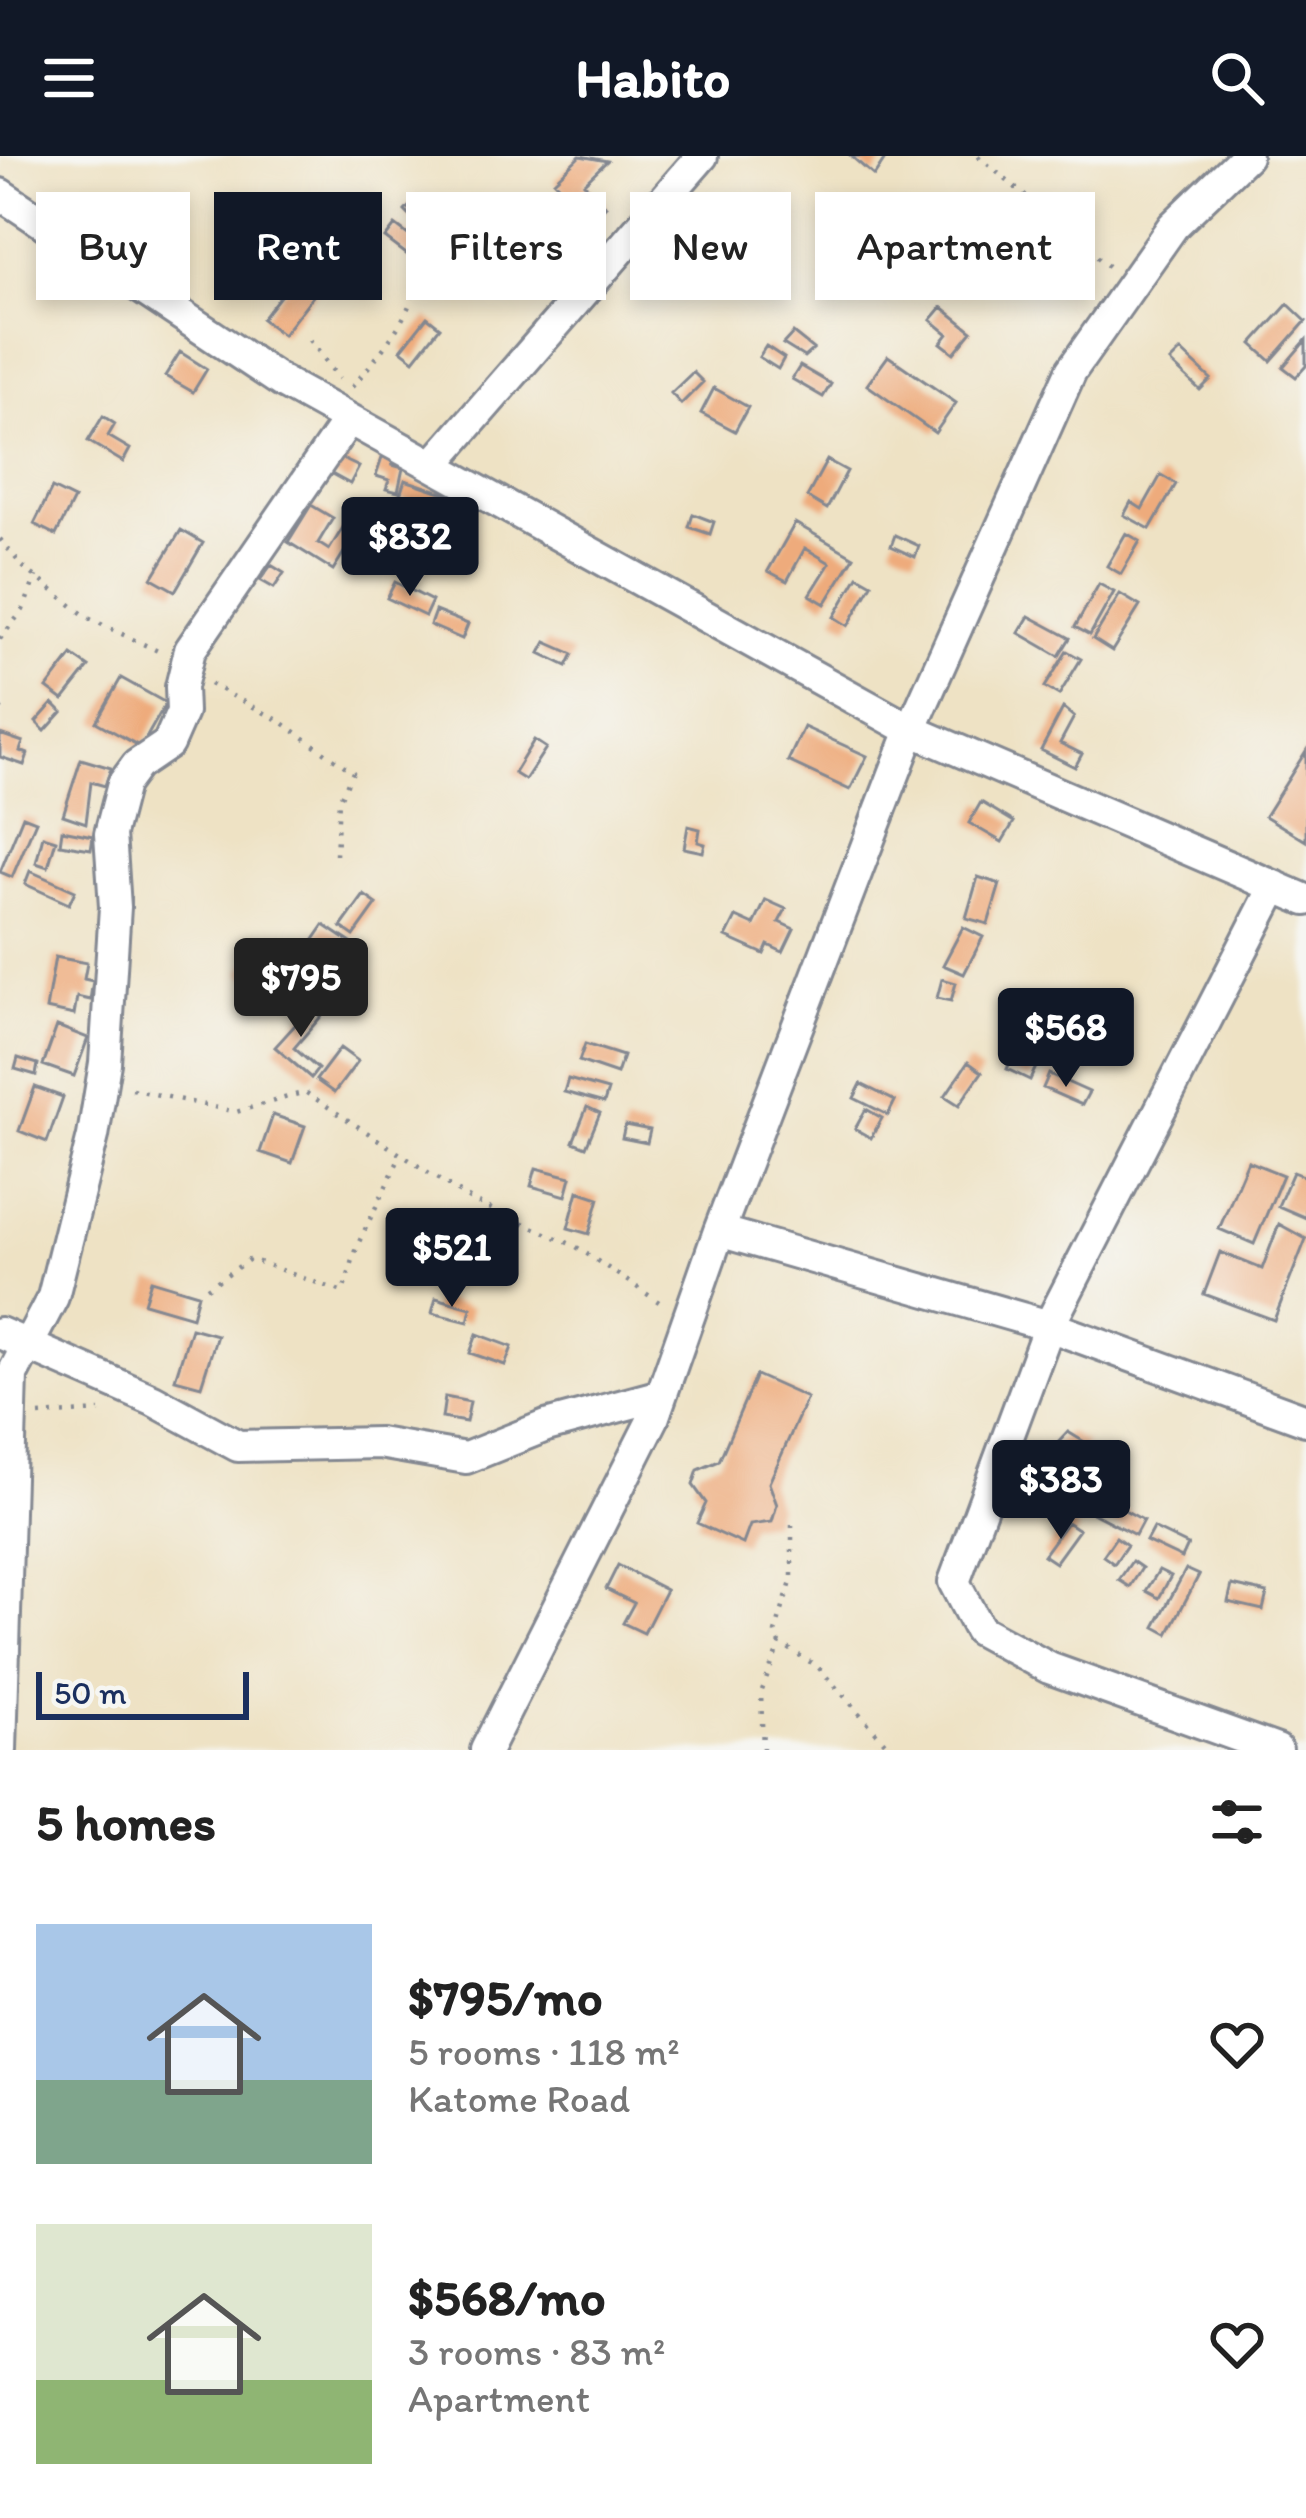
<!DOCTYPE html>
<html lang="en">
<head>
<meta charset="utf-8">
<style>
  :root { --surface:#fff; --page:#f2f2f2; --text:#222; --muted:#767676; --accent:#111827 }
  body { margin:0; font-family:Itim,sans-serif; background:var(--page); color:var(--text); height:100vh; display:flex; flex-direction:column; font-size:45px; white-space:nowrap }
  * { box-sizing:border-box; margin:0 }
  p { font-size:39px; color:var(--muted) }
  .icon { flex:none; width:66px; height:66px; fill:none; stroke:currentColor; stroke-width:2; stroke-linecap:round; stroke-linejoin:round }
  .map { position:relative; height:1594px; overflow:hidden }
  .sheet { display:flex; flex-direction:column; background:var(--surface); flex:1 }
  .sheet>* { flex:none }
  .guide { position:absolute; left:36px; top:36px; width:1236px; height:108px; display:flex; gap:24px }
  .scale { position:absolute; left:36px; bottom:30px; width:213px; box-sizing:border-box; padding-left:12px; border:6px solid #1b2f5e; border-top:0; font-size:33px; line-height:42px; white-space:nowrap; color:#1b2f5e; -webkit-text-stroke:9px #f6f6f2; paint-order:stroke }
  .price { position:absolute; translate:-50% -102px; padding:0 27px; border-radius:12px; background:var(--accent); color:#fff; font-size:39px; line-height:78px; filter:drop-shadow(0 3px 6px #0008) }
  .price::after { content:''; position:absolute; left:50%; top:72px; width:36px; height:27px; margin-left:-18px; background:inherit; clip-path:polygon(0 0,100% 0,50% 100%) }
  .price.on { background:#222; color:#fff }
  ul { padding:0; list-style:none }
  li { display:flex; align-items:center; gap:36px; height:300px; padding:0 36px }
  li span { display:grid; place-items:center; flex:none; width:336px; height:240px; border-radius:0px; color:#555 }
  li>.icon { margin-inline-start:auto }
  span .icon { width:144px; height:144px; fill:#fffc; stroke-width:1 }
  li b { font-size:51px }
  h2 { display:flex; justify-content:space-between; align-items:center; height:144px; padding:0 36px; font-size:51px }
  .pill { padding:0 42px; border-radius:0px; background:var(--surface); box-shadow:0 6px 18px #0003; font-size:42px; line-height:108px }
  .pill.on { background:var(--accent); color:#fff }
  header { display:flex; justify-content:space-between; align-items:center; height:156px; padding:0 36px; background:var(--accent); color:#fff; font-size:54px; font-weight:700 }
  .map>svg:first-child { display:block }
  .building { fill:#eeab7c }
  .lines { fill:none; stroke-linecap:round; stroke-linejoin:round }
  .street-casing { stroke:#848891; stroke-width:36 }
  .path { stroke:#848891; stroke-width:4.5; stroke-dasharray:3 9; stroke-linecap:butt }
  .street { stroke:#fff; stroke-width:30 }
</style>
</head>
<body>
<header><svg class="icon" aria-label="menu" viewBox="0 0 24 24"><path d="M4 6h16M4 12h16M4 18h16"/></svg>Habito<svg class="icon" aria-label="search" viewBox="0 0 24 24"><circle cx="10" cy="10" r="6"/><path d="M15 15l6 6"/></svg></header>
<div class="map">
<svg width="1306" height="1594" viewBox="0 0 1306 1594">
  <rect width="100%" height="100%" fill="#f6f6f2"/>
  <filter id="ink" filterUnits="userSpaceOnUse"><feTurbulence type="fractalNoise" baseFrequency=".00833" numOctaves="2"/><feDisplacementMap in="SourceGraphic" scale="24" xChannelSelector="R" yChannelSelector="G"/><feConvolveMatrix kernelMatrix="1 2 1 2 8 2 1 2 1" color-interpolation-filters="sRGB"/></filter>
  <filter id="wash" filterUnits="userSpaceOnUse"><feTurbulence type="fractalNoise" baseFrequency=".004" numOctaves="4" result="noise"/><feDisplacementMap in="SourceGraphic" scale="48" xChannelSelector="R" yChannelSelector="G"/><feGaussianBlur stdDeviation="2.7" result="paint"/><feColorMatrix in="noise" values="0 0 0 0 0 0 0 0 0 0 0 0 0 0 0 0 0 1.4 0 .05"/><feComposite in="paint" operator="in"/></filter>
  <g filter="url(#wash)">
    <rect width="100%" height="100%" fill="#eee2c4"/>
    <g id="blocks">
      <path class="building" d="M580,0L607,5L584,27L606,50L592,64L554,25Z
        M851,0H887L874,20Z
        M418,41L427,50L413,63L405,55Z
        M153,62L168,70L161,83L183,95L174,109L137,89Z
        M395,69L432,97L422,110L385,82Z
        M760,83L782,94L776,106L754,96Z
        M892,84L912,98L902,112L881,98Z
        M295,121L316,136L283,179L262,163Z
        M1288,148L1306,165L1271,205L1252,188Z
        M942,151L972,175L954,197L941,187L948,178L931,164Z
        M427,161L440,171L414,204L401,194Z
        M793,177L813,193L804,201L783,188Z
        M1306,184V210L1296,221L1283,211Z
        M766,190L784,202L778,213L759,201Z
        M1181,195L1211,223L1200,234L1170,206Z
        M180,196L207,213L193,236L165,220Z
        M888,200L956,247L935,277L867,229Z
        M800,210L831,228L823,241L792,223Z
        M693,216L703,226L681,248L671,237Z
        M714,232L748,251L735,275L701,257Z
        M103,260L115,268L108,280L130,293L123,306L88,285Z
        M385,293L396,296L392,309L403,312L398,336L386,333L389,324L376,320Z
        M336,300L359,311L350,328L328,316Z
        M827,304L847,315L827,353L807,341Z
        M1161,319L1176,328L1150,373L1124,359L1131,346L1142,353Z
        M405,324L450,339L444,357L399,342Z
        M52,332L74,343L56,379L34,368Z
        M311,349L333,362L318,387L329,394L344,370L356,377L333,414L288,386Z
        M693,358L714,366L710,378L689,371Z
        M795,367L854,401L825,448L810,439L830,407L805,392L787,425L768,415Z
        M181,374L203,387L175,435L152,422Z
        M1126,377L1140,385L1121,418L1107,410Z
        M895,379L919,390L915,401L891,390Z
        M271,409L284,417L274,432L260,424Z
        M858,420L872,428L848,470L834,461Z
        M395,426L432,445L425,460L387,442Z
        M1099,428L1114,436L1090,479L1075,471Z
        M1120,438L1140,450L1112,495L1093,483Z
        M435,455L468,468L462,483L430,469Z
        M1029,460L1070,482L1059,500L1019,477Z
        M546,486L573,498L567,510L540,497Z
        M1067,495L1081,503L1059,539L1045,531Z
        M72,499L89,511L63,544L47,532Z
        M121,522L166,547L141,591L96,566Z
        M53,547L62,556L45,575L36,566Z
        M1063,552L1074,561L1060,587L1082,598L1075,611L1041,594Z
        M804,571L867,600L850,634L788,605Z
        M0,578L23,586L20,595L28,598L24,609L0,601Z
        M534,584L546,592L525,624L514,617Z
        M1306,595V685L1265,660Z
        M81,603L111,612L105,630L91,626L86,667L63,659Z
        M981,646L1014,666L1002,686L969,667Z
        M23,660L36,665L12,721L0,716Z
        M688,670L700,673L698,686L705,688L703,696L684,692Z
        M62,674L93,680L91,693L60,688Z
        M43,680L56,684L48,711L36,707Z
        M30,715L75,735L69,748L25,728Z
        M978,721L1000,728L988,768L966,762Z
        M364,739L377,748L354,780L341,771Z
        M766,744L786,753L779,766L794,773L783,796L768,789L764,798L726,781L736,761L754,769Z
        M324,769L351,787L323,829L291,808L300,796L312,805L322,791L313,785Z
        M963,771L983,781L964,818L943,809Z
        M254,798L294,830L279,847L240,816Z
        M55,801L87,807L84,823L93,825L90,844L77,841L74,859L46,853Z
        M942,823L956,827L951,845L937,842Z
        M315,847L325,856L294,892L318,913L311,922L275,891Z
        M57,870L88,882L74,920L43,909Z
        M585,888L623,900L617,918L579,905Z
        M340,892L358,905L334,937L316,924Z
        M1013,900L1036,911L1030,924L1007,913Z
        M18,902L38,908L36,919L15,913Z
        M968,906L982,916L959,949L945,940Z
        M1049,918L1089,936L1082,949L1043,932Z
        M568,923L608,934L604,947L564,936Z
        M861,928L895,945L888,959L854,942Z
        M35,931L63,941L47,986L19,975Z
        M587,951L600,957L586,991L573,986Z
        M866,953L882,962L871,982L855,973Z
        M273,959L305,970L292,1007L260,996Z
        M625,969L650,974L647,987L622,982Z
        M1248,1005L1283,1019L1254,1088L1219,1073Z
        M536,1012L571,1021L566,1040L531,1030Z
        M1293,1016L1306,1021V1062L1278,1050Z
        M578,1035L599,1042L589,1078L568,1072Z
        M1279,1068L1306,1083L1274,1164L1204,1138L1220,1096L1262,1113Z
        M151,1124L198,1138L192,1161L144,1147Z
        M436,1142L471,1152L468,1166L432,1157Z
        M191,1172L217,1179L201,1230L175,1223Z
        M477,1178L512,1191L505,1209L470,1197Z
        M756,1219L807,1242L769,1327L777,1349L772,1366L750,1369L743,1388L697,1367L706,1347L693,1329L698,1314L719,1305Z
        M445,1241L470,1246L466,1266L442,1262Z
        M1068,1276L1086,1287L1077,1303L1098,1315L1089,1330L1043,1303Z
        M1038,1334L1070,1357L1060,1373L1028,1347Z
        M1097,1339L1143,1364L1135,1379L1089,1355Z
        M1067,1366L1079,1374L1055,1407L1043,1399Z
        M1153,1372L1188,1389L1182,1402L1146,1385Z
        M1116,1381L1127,1389L1114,1408L1103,1400Z
        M1132,1405L1142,1412L1130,1431L1119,1424Z
        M618,1409L666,1434L644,1477L623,1467L634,1447L606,1433Z
        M1186,1413L1199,1419L1168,1478L1155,1471Z
        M1159,1414L1171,1420L1159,1442L1146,1435Z
        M1232,1429L1267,1437L1263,1454L1228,1446Z"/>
    </g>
  </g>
  <g filter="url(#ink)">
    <use href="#blocks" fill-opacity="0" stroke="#848891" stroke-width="3"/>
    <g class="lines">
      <g class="street-casing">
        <path id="street" d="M0,38L282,226L911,574L1306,744
          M433,309L702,0
          M1275,730L1049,1170L954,1426L979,1474L1049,1512L1277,1594
          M719,1075L1049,1170L1306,1264
          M0,1177L153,1244L238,1290L379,1287L466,1302L546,1270L661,1239
          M1,1594L12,1219L53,1141L93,980L105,907L115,751L110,678L123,628L137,609L168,588L182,556L181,531L190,494L349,263
          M486,1594L653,1263L719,1075L911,574L1071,215L1173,70L1246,0"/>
      </g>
      <path class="path" d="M978,0L1108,110
        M310,184L339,223
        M352,231C376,202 415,159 416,120
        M0,383L22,410L88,462L160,496
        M0,483L23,454L36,420
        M210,528L280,565L353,616L339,644L336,699
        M0,552L6,559
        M132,933L236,956L305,936L471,1044L575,1090L662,1148
        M207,1132L250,1103L343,1136L358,1088L400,1001
        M39,1259L100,1255
        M792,1369V1423L775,1477L780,1487L818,1511L892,1594
        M763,1594L761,1537L780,1487"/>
      <use href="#street" class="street"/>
    </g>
  </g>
</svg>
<div class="scale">50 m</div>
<b class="price" style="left:410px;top:443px">$832</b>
<b class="price on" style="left:301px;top:884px">$795</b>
<b class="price" style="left:1066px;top:934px">$568</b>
<b class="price" style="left:452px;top:1154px">$521</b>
<b class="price" style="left:1061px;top:1386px">$383</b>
<div class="guide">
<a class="pill">Buy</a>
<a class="pill on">Rent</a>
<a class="pill">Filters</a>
<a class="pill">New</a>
<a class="pill">Apartment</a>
</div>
</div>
<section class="sheet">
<h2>5 homes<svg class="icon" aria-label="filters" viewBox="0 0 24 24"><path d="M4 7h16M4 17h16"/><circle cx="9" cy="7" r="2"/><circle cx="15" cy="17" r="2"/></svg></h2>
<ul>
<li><span style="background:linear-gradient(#a9c7e8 65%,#7fa58c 0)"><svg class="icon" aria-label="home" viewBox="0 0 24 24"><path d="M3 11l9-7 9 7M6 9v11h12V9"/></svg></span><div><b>$795/mo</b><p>5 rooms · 118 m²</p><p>Katome Road</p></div><svg class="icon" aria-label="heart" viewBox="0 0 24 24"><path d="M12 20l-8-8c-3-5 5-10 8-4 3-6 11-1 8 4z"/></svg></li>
<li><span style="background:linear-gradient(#dfe7d0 65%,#8fb573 0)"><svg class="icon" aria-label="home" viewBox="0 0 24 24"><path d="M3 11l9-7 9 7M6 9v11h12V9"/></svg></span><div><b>$568/mo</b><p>3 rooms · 83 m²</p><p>Apartment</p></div><svg class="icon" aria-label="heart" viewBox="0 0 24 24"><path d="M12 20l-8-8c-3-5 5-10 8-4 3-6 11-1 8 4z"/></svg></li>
</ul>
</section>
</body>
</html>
